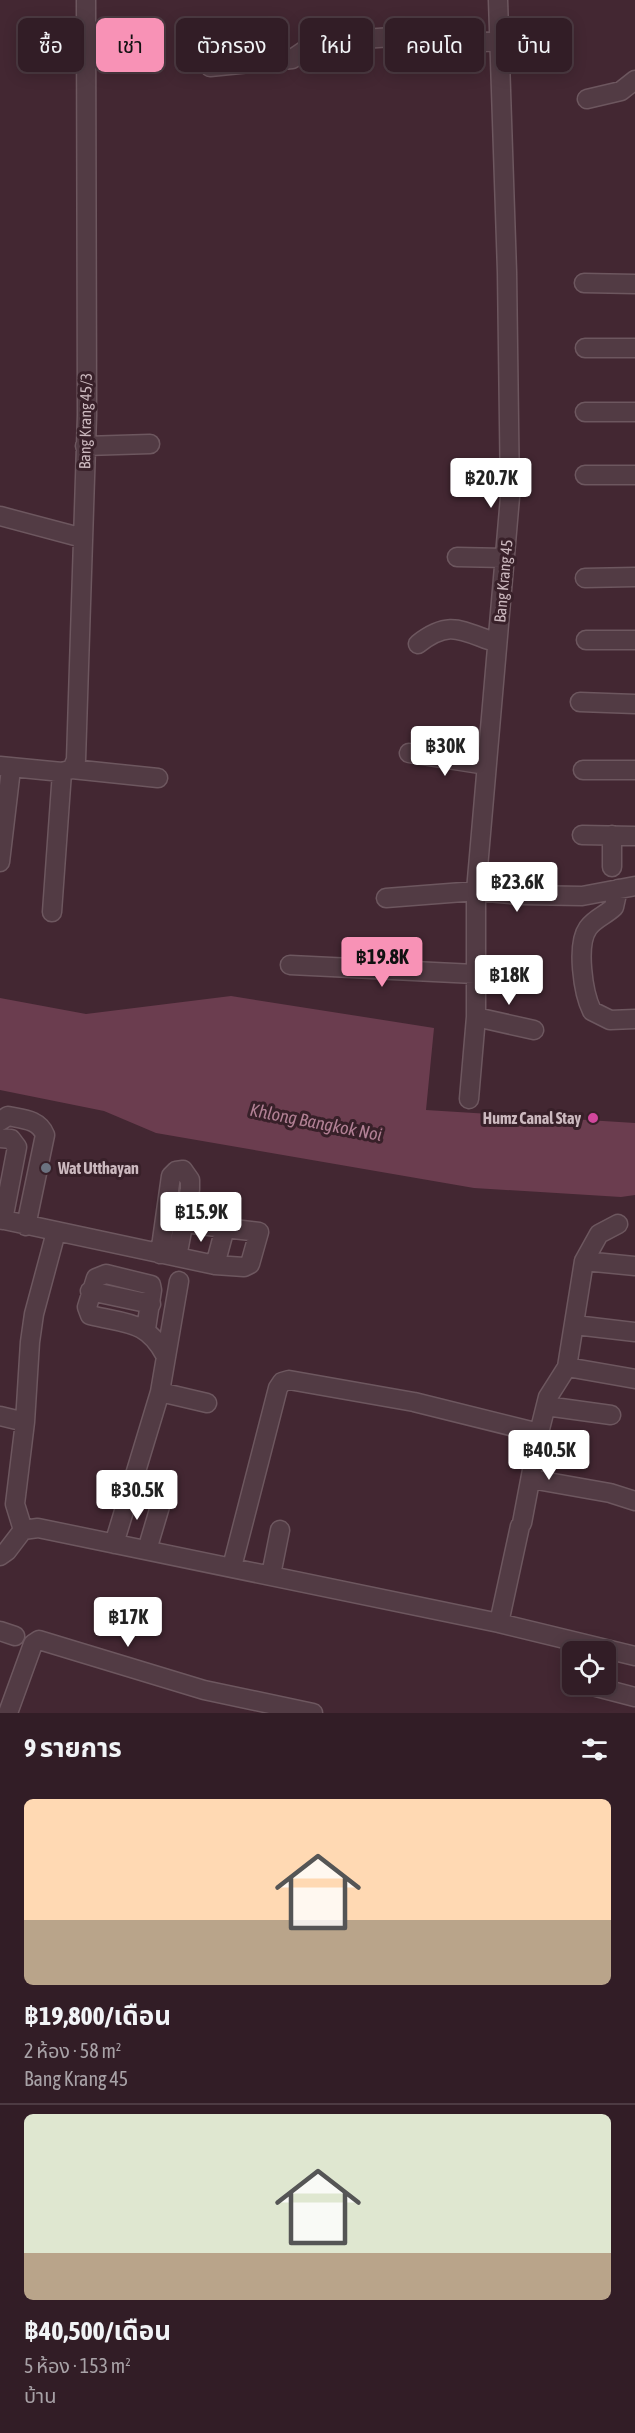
<!DOCTYPE html>
<html lang="th">
<head>
<meta charset="utf-8">
<style>
  :root { --surface:#321d26; --page:#3a262e; --text:#f1f3f6; --muted:#a8a2a7; --line:#4d3b43; --accent:#f892b6 }
  body { margin:0; font-family:"Asap Condensed","Noto Sans Thai",sans-serif; background:var(--page); color:var(--text); height:100vh; display:flex; flex-direction:column; font-size:22px; white-space:nowrap }
  * { box-sizing:border-box; margin:0 }
  p { font-size:20px; color:var(--muted) }
  .icon { flex:none; width:33px; height:33px; fill:none; stroke:currentColor; stroke-width:2; stroke-linecap:round; stroke-linejoin:round }
  .map { position:relative; height:1713px; overflow:hidden }
  .drawer { display:flex; flex-direction:column; background:var(--surface); flex:1 }
  .drawer>* { flex:none }
  .hud { position:absolute; left:18px; top:18px; width:600px; height:54px; display:flex; gap:12px }
  .buttons { position:absolute; left:562px; top:1641px; display:grid; gap:12px }
  .buttons a { display:grid; place-items:center; width:54px; height:54px; border-radius:9px; background:var(--surface); box-shadow:0 3px 15px #0003,0 0 0 2px var(--line); font-size:30px }
  .price { position:absolute; translate:-50% -51px; padding:0 14px; border-radius:6px; background:#fff; color:#222; font-size:20px; line-height:39px; filter:drop-shadow(0 2px 3px #0008) }
  .price::after { content:''; position:absolute; left:50%; top:36px; width:18px; height:14px; margin-left:-9px; background:inherit; clip-path:polygon(0 0,100% 0,50% 100%) }
  .price.selected { background:var(--accent); color:#111 }
  ul { padding:0; list-style:none }
  li { display:grid; align-content:center; gap:12px; height:318px; padding:0 24px }
  li+li { border-top:2px solid var(--line) }
  li span { display:grid; place-items:center; height:186px; border-radius:9px; color:#555 }
  li>.icon { margin-inline-start:auto }
  span .icon { width:108px; height:108px; fill:#fffc; stroke-width:1 }
  li b { font-size:26px }
  h2 { display:flex; justify-content:space-between; align-items:center; height:72px; padding:0 24px; font-size:26px }
  .chip { padding:0 21px; border-radius:9px; background:var(--surface); box-shadow:0 3px 15px #0003,0 0 0 2px var(--line); font-size:21px; line-height:54px }
  .chip.selected { background:var(--accent); color:#111 }
  .map>svg:first-child { display:block }
  .water { fill:#6b3d4f }
  .lines { fill:none; stroke-linecap:round; stroke-linejoin:round }
  .minor-casing { stroke:#6d575f; stroke-width:21 }
  .minor { stroke:#523b44; stroke-width:18 }
  .hotel-dot { fill:#d1479c; stroke:#382029; stroke-width:2 }
  .worship-dot { fill:#6b7280; stroke:#382029; stroke-width:2 }
  .labels { text-anchor:middle; dominant-baseline:central; stroke-width:6; stroke-linejoin:round; paint-order:stroke }
  .street-label { font-size:16px; fill:#ccb9bf; stroke:#382029 }
  .poi-label { font-size:16px; font-weight:bold; fill:#ccb9bf; stroke:#382029; text-anchor:end }
  .water-label { font-size:18px; font-style:italic; fill:#b28095; stroke:#382029 }
</style>
</head>
<body>
<div class="map">
<svg width="635" height="1713" viewBox="0 0 635 1713">
  <rect width="100%" height="100%" fill="#432732"/>
  <path class="water" d="M231,996L434,1028L426,1110L635,1123V1195L621,1197L474,1188L156,1133L104,1111L0,1090V998L86,1014Z"/>
  <g class="lines">
    <g class="minor-casing">
      <path id="minor" d="M210,67L292,59L317,42L393,37L436,45L499,41
        M587,99L621,91L635,80
        M584,283L635,284
        M585,348H635
        M585,412H635
        M85,446L150,444
        M585,475H635
        M0,516L83,538
        M457,557L505,558
        M585,578L635,577
        M586,640H635
        M418,644C450,619 461,631 497,643
        M580,702L635,704
        M409,753L486,765
        M0,766L62,772L72,769L76,760L87,415L86,0
        M72,769L158,778
        M583,770H635
        M582,835L635,836
        M612,835V867
        M0,862L11,769
        M618,889L614,907C606,915 595,918 588,928C576,945 583,993 592,1011L610,1020L635,1019
        M386,898L476,891L521,895L582,896L635,886
        M52,912L62,772
        M290,965L475,974
        M476,1017L534,1030
        M469,1099L476,1017V891L510,497L507,272L498,0
        M0,1121L8,1116C22,1119 39,1119 45,1135L26,1226
        M0,1138L11,1139L17,1147L3,1220
        M0,1219L215,1265L244,1267L250,1264L259,1232L225,1228
        M184,1223L225,1228L215,1265
        M160,1254L171,1176L176,1171L183,1170L190,1180V1189L177,1257
        M584,1261L599,1234L618,1224
        M90,1291L151,1304
        M575,1325L635,1332
        M146,1329L152,1290L151,1285L106,1274L96,1278L87,1307L90,1315C125,1324 147,1320 165,1355
        M567,1367L635,1379
        M160,1392L207,1403
        M546,1406L611,1415
        M0,1416L25,1422
        M531,1479L610,1493L635,1501
        M522,1523L539,1433
        M23,1530L15,1504L25,1422L30,1342L34,1314L56,1232
        M114,1544L160,1392L179,1281
        M147,1550L161,1503
        M0,1556L7,1551L23,1530L38,1528L499,1623L635,1656
        M232,1567L278,1388L282,1382L289,1380L414,1402L539,1433L548,1397L567,1367L584,1261L635,1266
        M271,1575L280,1530
        M499,1623L520,1526
        M0,1631L15,1636
        M585,1684L635,1697
        M8,1713L33,1644L39,1640L204,1690L313,1713"/>
    </g>
    <use href="#minor" class="minor"/>
  </g>
  <circle class="hotel-dot" cx="593" cy="1118" r="6"/>
  <circle class="worship-dot" cx="46" cy="1168" r="6"/>
  <g class="labels">
    <g class="street-label">
      <text transform="translate(85 421) rotate(-89)">Bang Krang 45/3</text>
      <text transform="translate(503 581) rotate(-85)">Bang Krang 45</text>
    </g>
    <g class="poi-label">
      <text x="581" y="1118">Humz Canal Stay</text>
      <text x="58" y="1168" text-anchor="start">Wat Utthayan</text>
    </g>
    <g class="water-label">
      <text transform="translate(316 1122) rotate(11)">Khlong Bangkok Noi</text>
    </g>
  </g>
</svg>
<div class="buttons">
<a><svg class="icon" aria-label="locate" viewBox="0 0 24 24"><circle cx="12" cy="12" r="6"/><path d="M12 2v4M12 18v4M2 12h4M18 12h4"/></svg></a>
</div>
<b class="price" style="left:491px;top:509px">฿20.7K</b>
<b class="price" style="left:445px;top:777px">฿30K</b>
<b class="price" style="left:517px;top:913px">฿23.6K</b>
<b class="price selected" style="left:382px;top:988px">฿19.8K</b>
<b class="price" style="left:509px;top:1006px">฿18K</b>
<b class="price" style="left:201px;top:1243px">฿15.9K</b>
<b class="price" style="left:549px;top:1481px">฿40.5K</b>
<b class="price" style="left:137px;top:1521px">฿30.5K</b>
<b class="price" style="left:128px;top:1648px">฿17K</b>
<div class="hud">
<a class="chip">ซื้อ</a>
<a class="chip selected">เช่า</a>
<a class="chip">ตัวกรอง</a>
<a class="chip">ใหม่</a>
<a class="chip">คอนโด</a>
<a class="chip">บ้าน</a>
</div>
</div>
<section class="drawer">
<h2>9 รายการ<svg class="icon" aria-label="filters" viewBox="0 0 24 24"><path d="M4 7h16M4 17h16"/><circle cx="9" cy="7" r="2"/><circle cx="15" cy="17" r="2"/></svg></h2>
<ul>
<li><span style="background:linear-gradient(#ffd9b3 65%,#b9a48a 0)"><svg class="icon" aria-label="home" viewBox="0 0 24 24"><path d="M3 11l9-7 9 7M6 9v11h12V9"/></svg></span><div><b>฿19,800/เดือน</b><p>2 ห้อง · 58 m²</p><p>Bang Krang 45</p></div></li>
<li><span style="background:linear-gradient(#dfe7d0 75%,#b9a48a 0)"><svg class="icon" aria-label="home" viewBox="0 0 24 24"><path d="M3 11l9-7 9 7M6 9v11h12V9"/></svg></span><div><b>฿40,500/เดือน</b><p>5 ห้อง · 153 m²</p><p>บ้าน</p></div></li>
</ul>
</section>
</body>
</html>
